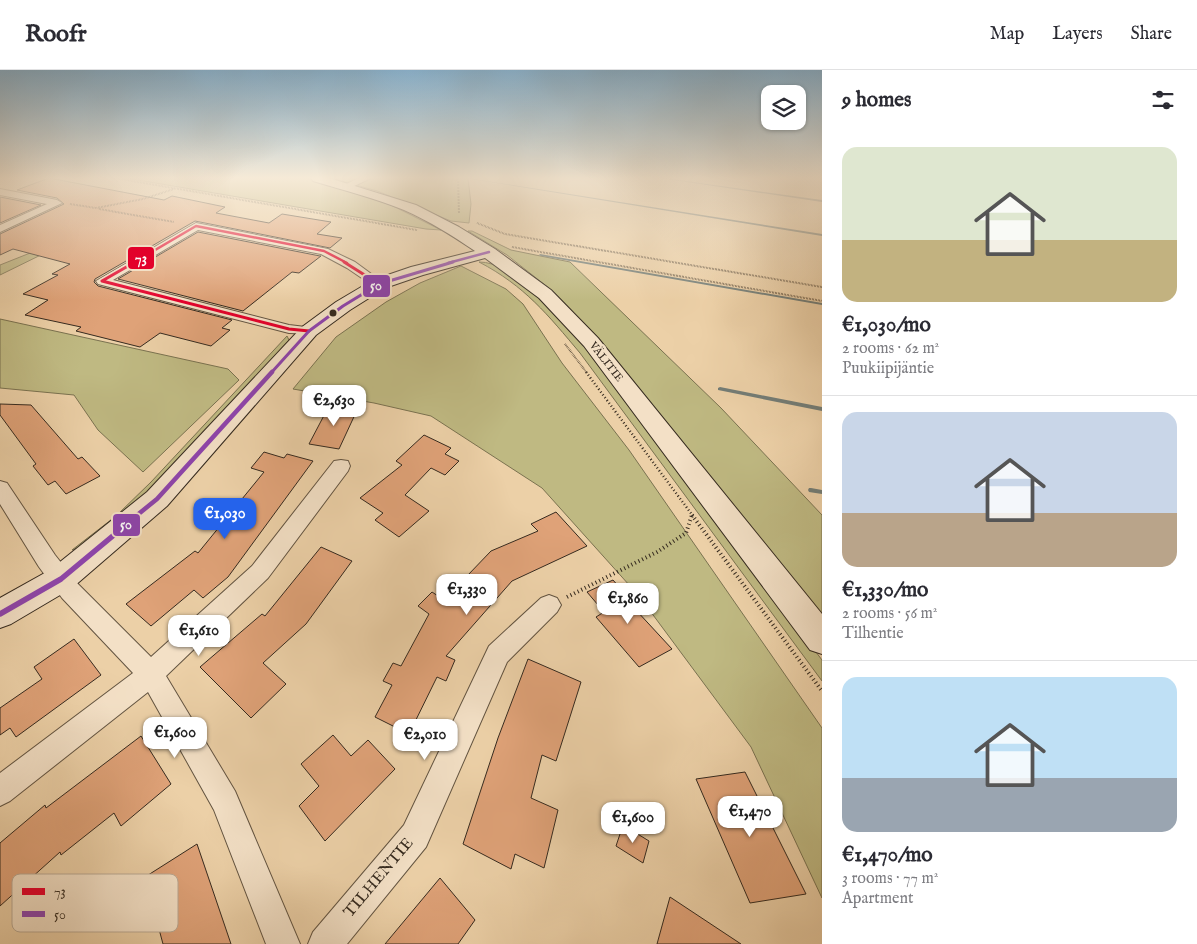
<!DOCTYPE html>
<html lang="en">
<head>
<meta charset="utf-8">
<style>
  :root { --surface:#fff; --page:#f7f7f7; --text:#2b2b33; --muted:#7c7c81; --line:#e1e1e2; --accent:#2563eb }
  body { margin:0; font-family:"IM FELL English",serif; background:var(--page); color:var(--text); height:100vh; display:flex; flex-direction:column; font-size:19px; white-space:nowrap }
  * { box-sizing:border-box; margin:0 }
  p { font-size:16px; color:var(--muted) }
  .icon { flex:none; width:28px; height:28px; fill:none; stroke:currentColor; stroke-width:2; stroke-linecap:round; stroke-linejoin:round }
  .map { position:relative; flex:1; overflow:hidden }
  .drawer { display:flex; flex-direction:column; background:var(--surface); width:375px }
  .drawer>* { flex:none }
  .controls { position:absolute; left:761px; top:15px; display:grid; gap:10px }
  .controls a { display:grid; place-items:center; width:45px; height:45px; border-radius:10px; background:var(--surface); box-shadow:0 1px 4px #0004; font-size:25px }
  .price { position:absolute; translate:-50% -42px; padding:0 11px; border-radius:10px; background:#fff; color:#222; font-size:16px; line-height:32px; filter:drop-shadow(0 1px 2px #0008) }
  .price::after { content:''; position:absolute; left:50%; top:30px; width:15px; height:11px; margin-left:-8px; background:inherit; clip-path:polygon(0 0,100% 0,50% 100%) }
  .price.current { background:var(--accent); color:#fff }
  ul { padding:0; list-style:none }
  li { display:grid; align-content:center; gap:10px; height:265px; padding:0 20px }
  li+li { border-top:1px solid var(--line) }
  li span { display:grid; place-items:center; height:155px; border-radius:15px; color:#555 }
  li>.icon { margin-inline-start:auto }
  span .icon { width:90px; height:90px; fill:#fffc; stroke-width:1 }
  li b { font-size:21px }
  h2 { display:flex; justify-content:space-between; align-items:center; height:60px; padding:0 20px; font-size:21px }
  header { display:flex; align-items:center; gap:30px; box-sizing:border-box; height:70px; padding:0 25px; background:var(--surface); border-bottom:1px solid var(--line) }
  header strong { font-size:24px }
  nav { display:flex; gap:28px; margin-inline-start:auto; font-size:18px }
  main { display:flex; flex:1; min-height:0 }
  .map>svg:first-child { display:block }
  .green { fill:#bfb982; stroke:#7a7250 }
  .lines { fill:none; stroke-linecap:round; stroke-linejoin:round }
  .stream { fill:#737d77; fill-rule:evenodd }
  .building { fill:#dfa278; stroke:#352a1f }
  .street-casing { stroke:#635441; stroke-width:2 }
  .secondary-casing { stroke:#352a1f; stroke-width:2 }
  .path-far2 { stroke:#352a1f; stroke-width:2; stroke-dasharray:0.5 1; stroke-linecap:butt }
  .path-far1 { stroke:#352a1f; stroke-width:2.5; stroke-dasharray:1 2.5; stroke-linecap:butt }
  .path { stroke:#352a1f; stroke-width:4; stroke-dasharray:1 3; stroke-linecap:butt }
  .street { fill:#f3e0c6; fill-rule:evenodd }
  .secondary { fill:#f3e0c6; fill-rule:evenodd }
  .bus-1-far1-casing { stroke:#f3e0c6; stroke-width:4.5 }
  .bus-1-casing { stroke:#f3e0c6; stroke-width:5.5 }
  .bus-2-far3-casing { stroke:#f3e0c6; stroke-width:4.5 }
  .bus-2-far2-casing { stroke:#f3e0c6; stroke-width:5.5 }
  .bus-2-far1-casing { stroke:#f3e0c6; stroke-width:8 }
  .bus-2-casing { stroke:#f3e0c6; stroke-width:9 }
  .bus-1-far1 { stroke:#e4002b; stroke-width:2.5 }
  .bus-1 { stroke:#e4002b; stroke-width:3 }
  .bus-2-far3 { stroke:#8e44ad; stroke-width:2.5 }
  .bus-2-far2 { stroke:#8e44ad; stroke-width:3 }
  .bus-2-far1 { stroke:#8e44ad; stroke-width:4.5 }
  .bus-2 { stroke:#8e44ad; stroke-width:5.5 }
  .bus-dot { fill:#352a1f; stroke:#f3e0c6; stroke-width:2 }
  .labels { text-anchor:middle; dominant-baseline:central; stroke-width:5; stroke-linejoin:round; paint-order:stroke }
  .far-street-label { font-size:11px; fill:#352a1f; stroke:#f3e0c6 }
  .near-street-label { font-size:16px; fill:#352a1f; stroke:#f3e0c6 }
  .key { fill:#f3e0c6; stroke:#baa994; stroke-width:1 }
  .key-label { font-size:14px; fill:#352a1f }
  .line-badge { stroke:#f3e0c6; stroke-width:2 }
  .badge-label { font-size:14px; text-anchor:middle; font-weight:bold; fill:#fff }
</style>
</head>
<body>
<header>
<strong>Roofr</strong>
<nav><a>Map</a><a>Layers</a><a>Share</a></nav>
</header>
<main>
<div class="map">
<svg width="822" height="874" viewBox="0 0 822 874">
  <rect width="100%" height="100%" fill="#ecd0a7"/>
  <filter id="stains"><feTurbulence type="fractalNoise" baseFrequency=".004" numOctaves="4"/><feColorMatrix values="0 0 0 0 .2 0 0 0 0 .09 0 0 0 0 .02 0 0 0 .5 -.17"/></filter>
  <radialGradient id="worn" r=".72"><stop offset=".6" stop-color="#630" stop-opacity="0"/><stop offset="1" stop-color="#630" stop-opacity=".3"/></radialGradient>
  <path class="green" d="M126,108H306L385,132L441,160L426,159Z
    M331,108H468L471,134L469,153L451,151L377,121Z
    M108,152L0,205V195Z
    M468,161H472L511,180L570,192L721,338L822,445V546L588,258L550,219L507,185Z
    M479,192C513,191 559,248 581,272L822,590V611L580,283C548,245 525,216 479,192Z
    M461,196L506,219L523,234L562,293L629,380L822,658V828L751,677L639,526L542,418L431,346L374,333L293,319L336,267L386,232L420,213Z
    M0,249L228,299L239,310L143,402L98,360L74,325L0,318Z
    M287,266L289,270L159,414L88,474L72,480L116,446L151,412Z"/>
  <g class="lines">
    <path class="stream" d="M465,108H468L822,164V166Z
      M660,108H664L822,130V132Z
      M540,184L822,233V235L541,186L539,185Z
      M720,317L822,337V341L718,320V318Z
      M809,418H811L822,420V424L809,422L808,420Z"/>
  </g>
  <path class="building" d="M49,108L164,130L172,126L225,137L216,143L269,153L282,144L331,152L317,164L342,168L330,178L195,151L95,209L94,212L98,216L232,250L222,258L230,260L211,276L160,263L140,277L76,261L81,257L25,245L48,230L23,224L58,205L52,204L70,194L13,179L0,185V164L64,134L57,128L17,120Z
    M0,127L41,135L0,153Z
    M198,162L320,186H321L299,203L292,202L243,241L118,209Z
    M0,334L31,335L78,389L82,387L100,406L66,424L55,411L48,415L33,396L36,394L0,345Z
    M330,334L358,338L339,379L309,374Z
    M424,365L451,378L445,384L459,391L445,405L431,398L405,425L429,441L399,467L375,450L383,443L360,428L402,395L396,391Z
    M264,382L284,388L287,384L313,391L228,507L203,528L194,520L151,556L126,534L195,481L198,483L264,402L251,398Z
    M556,442L587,476L512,511L446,586L455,590L446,611L437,607L409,664L375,647L392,615L383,611L393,593L401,596L429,544L418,536L432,522L444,530L491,481L538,461L531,454Z
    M321,477L352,491L306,554L263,593L286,614L251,648L200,597L262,544L265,546Z
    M613,510L626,525L623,526L672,579L639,597L596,547L604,542L587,522Z
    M74,569L101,605L16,667L10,658L0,665V638L42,609L34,597Z
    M528,589L581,612L556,691L542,685L531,728L558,740L544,798L515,784L511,799L463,774L498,668Z
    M333,665L351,686L368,670L395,699L325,771L299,736L319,716L301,694Z
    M141,666L171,714L121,756L114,743L61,785L60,782L0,836V773L45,735L46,738Z
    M745,702L806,824L750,833L696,709Z
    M623,755L649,771L643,793L616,776Z
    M197,774L231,874H163L145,807Z
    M440,808L475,850L458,874H385Z
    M670,827L741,874H657Z"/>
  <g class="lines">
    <g class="street-casing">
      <path id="street" d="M359,108H371L350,118L347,119L342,116Z
        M0,119L57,130L62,133L0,162V155L47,134L0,125Z
        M196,153L328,179L355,192L385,214L379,218L375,217L347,198L321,184L198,160L113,210L289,255L314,258L316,261L314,264L289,263L98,214L96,211Z
        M341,390L348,391L350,396L348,401L268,508L166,606L235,721L300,874H266L214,740L148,622L10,731L0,736V703L133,603L62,528L39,497L0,434V411L7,413L55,485L78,514L151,587L252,496L334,391Z
        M549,525L557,528L561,535L557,542L507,592L426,777L347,874H308L313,862L404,755L489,576L541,528Z"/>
    </g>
    <g class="secondary-casing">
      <path id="secondary" d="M311,108H329L416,135L459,157L495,179L551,220L598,268L822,544V584L810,580L584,276L539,228L485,188L423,205L385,218L350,240L316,265L167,436L72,518L11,554L0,558V528L50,500L147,422L302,257L336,232L373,210L411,197L475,181C453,166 429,151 404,140C375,128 343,120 313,111Z"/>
    </g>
    <path class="path-far2" d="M115,108L417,160
      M443,108L458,110
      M458,108L459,144
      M70,134L96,138L143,129L174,119
      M99,139L174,152
      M477,153L505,164L822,217
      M512,177L822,231
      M565,274L587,303"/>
    <path class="path-far1" d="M586,302L693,446"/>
    <path class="path" d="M692,445L822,621
      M567,527L657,482L686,463L692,445"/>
    <use href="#street" class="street"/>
    <use href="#secondary" class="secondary"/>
    <g class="bus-1-far1-casing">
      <path id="bus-1-far1" d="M133,193L196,156L324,181L347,193"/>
    </g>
    <g class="bus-1-casing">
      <path id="bus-1" d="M135,192L102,211L289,259L309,261
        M344,192L379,214"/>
    </g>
    <g class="bus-2-far3-casing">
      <path id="bus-2-far3" d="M448,193L489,182"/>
    </g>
    <g class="bus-2-far2-casing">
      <path id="bus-2-far2" d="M271,303L309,261L343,236L379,214L453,192"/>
    </g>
    <g class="bus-2-far1-casing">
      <path id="bus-2-far1" d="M136,446L157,429L272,302"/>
    </g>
    <g class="bus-2-casing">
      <path id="bus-2" d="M0,544L61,509L138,445"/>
    </g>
    <use href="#bus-1-far1" class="bus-1-far1"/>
    <use href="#bus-1" class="bus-1"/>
    <use href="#bus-2-far3" class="bus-2-far3"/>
    <use href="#bus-2-far2" class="bus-2-far2"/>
    <use href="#bus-2-far1" class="bus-2-far1"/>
    <use href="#bus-2" class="bus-2"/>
  </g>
  <linearGradient id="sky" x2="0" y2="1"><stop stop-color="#89b4d2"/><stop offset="0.47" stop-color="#f6ead7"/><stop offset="1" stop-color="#f6ead7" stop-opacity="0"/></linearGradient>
  <rect width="822" height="230" fill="url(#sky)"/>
  <circle class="bus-dot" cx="333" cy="243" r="4.5"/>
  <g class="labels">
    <g class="far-street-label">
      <text transform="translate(606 292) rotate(52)">VÄLITIE</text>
    </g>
    <g class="near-street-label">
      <text transform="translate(379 808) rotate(-50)">TILHENTIE</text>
    </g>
  </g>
  <rect x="12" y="804" width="166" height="58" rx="8" class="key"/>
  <rect x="22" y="818" width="23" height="7" fill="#e4002b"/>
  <rect x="22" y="841" width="23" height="6" fill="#8e44ad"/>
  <g class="key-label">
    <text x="54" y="826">73</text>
    <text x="54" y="849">50</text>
  </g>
  <g class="line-badge">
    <rect x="127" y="176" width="28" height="24" rx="5" fill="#e4002b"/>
    <rect x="362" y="204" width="29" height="24" rx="5" fill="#8e44ad"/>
    <rect x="112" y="443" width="29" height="24" rx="5" fill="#8e44ad"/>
  </g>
  <g class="badge-label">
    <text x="141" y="193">73</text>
    <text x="376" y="220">50</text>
    <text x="126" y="459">50</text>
  </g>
  <rect width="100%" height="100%" filter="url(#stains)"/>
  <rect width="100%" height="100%" fill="url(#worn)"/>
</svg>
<div class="controls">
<a><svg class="icon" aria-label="layers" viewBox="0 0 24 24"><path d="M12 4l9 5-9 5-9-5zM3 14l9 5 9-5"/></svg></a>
</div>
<b class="price" style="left:334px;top:357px">€2,630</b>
<b class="price current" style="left:225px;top:470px">€1,030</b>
<b class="price" style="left:467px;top:546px">€1,330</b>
<b class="price" style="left:628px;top:555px">€1,860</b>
<b class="price" style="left:199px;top:587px">€1,610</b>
<b class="price" style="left:175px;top:689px">€1,600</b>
<b class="price" style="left:425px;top:691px">€2,010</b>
<b class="price" style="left:750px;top:768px">€1,470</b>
<b class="price" style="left:633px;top:774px">€1,600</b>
</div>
<section class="drawer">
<h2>9 homes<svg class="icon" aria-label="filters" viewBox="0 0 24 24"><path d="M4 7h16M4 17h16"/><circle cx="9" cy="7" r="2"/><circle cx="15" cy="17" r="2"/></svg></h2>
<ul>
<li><span style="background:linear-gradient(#dfe7d0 60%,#c2b280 0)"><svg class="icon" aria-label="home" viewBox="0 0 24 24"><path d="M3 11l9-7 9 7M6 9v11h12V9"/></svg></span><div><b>€1,030/mo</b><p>2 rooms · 62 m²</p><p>Puukiipijäntie</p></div></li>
<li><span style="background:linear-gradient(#c9d6e8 65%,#b9a48a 0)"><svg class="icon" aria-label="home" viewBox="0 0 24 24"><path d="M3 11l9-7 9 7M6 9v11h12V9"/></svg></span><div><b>€1,330/mo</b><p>2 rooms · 56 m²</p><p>Tilhentie</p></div></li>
<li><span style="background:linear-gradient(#bfe0f5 65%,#9aa5b1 0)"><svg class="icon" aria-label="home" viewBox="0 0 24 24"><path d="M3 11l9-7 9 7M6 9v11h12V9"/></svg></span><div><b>€1,470/mo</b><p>3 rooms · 77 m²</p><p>Apartment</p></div></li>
</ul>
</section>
</main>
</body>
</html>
